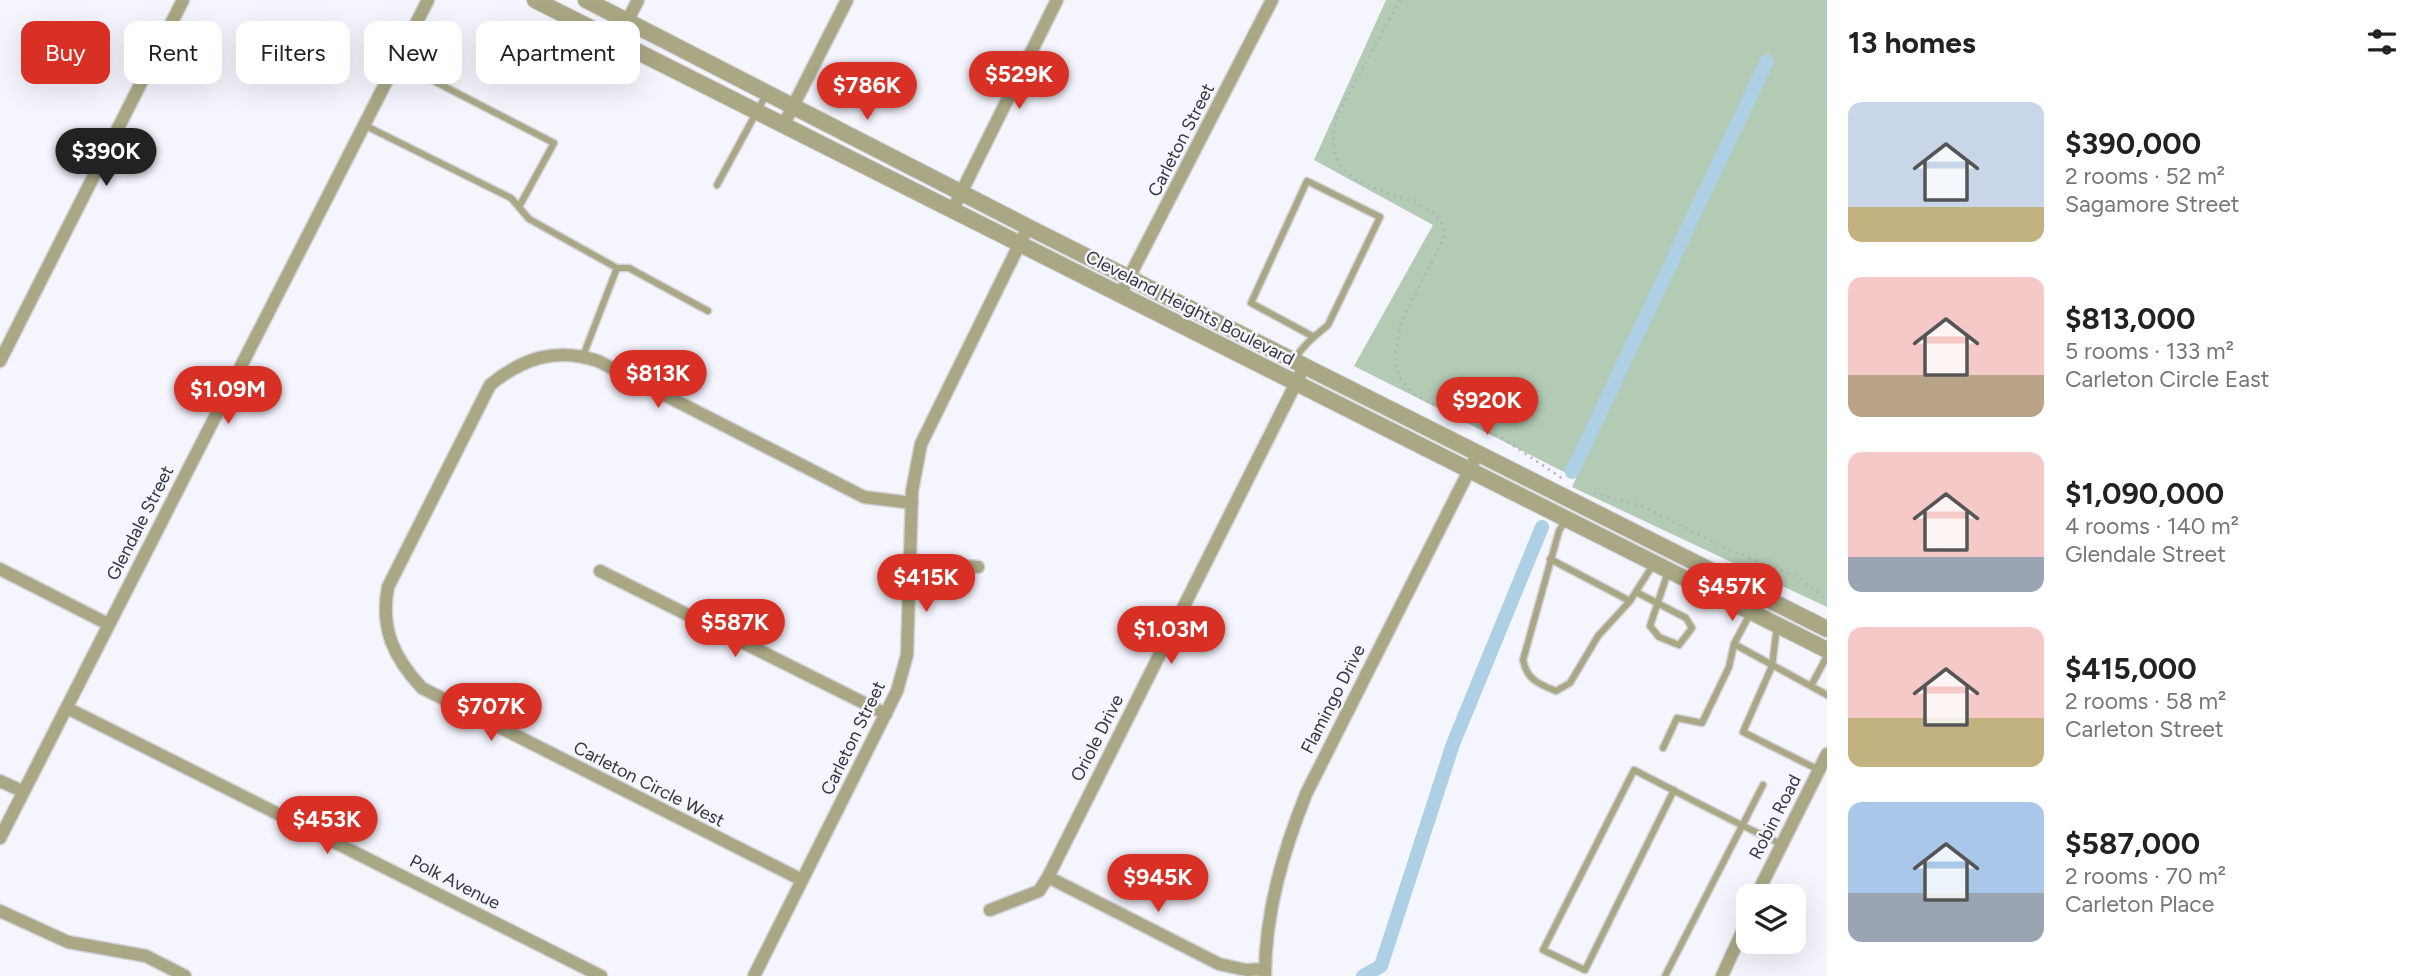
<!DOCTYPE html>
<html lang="en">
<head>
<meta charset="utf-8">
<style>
  :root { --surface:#fff; --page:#f6f6f6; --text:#222; --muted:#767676; --accent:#d93025 }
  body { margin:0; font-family:Figtree,sans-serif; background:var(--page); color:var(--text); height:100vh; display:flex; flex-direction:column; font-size:26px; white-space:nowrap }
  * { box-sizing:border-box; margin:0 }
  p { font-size:23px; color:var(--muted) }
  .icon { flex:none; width:38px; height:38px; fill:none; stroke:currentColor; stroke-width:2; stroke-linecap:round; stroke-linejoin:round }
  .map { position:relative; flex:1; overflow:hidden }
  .panel { display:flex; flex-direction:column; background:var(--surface); width:595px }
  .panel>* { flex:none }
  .guide { position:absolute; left:21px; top:21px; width:665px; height:63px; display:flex; gap:14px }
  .tools { position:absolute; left:1736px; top:884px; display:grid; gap:14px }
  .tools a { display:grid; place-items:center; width:70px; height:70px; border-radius:14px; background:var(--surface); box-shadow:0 7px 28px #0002; font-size:35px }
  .price { position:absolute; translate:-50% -60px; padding:0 16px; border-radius:24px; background:var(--accent); color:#fff; font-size:23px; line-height:46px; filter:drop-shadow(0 2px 4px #0008) }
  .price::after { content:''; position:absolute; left:50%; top:42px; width:21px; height:16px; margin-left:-10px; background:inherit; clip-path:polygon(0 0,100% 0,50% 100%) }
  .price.current { background:#222; color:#fff }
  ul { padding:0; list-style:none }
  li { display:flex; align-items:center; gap:21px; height:175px; padding:0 21px }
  li span { display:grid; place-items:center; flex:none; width:196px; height:140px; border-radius:14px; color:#555 }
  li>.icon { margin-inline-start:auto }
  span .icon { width:84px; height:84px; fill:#fffc; stroke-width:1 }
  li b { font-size:30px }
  h2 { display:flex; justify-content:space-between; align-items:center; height:84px; padding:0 21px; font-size:30px }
  .tag { padding:0 24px; border-radius:14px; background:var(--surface); box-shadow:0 7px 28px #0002; font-size:24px; line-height:63px }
  .tag.current { background:var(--accent); color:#fff }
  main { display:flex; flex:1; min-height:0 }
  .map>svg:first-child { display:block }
  .green { fill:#b3cab5 }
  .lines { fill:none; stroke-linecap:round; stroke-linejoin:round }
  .canal { stroke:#aed0e5; stroke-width:14 }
  .service-casing { stroke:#d2d2db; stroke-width:9 }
  .minor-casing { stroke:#d2d2db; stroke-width:15 }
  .tertiary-casing { stroke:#d2d2db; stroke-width:18 }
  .path { stroke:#b1b1b9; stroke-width:2.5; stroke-dasharray:2 5; stroke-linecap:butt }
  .service { stroke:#aaa784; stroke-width:6 }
  .minor { stroke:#aaa784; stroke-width:12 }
  .tertiary { stroke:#aaa784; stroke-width:16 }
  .labels { text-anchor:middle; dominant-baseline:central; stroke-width:5; stroke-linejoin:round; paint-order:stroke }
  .street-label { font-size:18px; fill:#35353a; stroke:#f5f5fe }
</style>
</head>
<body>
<main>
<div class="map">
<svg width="1827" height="976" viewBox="0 0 1827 976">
  <rect width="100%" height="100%" fill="#f5f5fe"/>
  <path class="green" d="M1386,0H1827V607L1572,487L1576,478L1354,366L1433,225L1314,160Z"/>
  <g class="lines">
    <path class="canal" d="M1572,472L1767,61
      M1363,976L1381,966L1453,744L1542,527"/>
    <g class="service-casing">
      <path id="service" d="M397,62L554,143L520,205
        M364,125L511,198L529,219L617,268L583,356
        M717,185L767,93
        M617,268H629L708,311
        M1294,360C1303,345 1315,336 1328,325L1380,217L1307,181L1251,303L1314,337
        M1565,521L1559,531L1523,660C1527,680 1539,684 1556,691L1570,683L1598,636L1630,601L1653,565
        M1550,559L1630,601
        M1636,592L1686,618L1692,628L1679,645L1659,637L1650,626L1668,572
        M1777,626L1772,666L1743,732L1819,770
        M1734,644L1827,695
        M1811,686L1827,656
        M1663,748L1677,718L1702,723L1729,667L1734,644L1751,612
        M1674,790L1585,970L1543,950L1634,770C1683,795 1731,821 1781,844
        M1665,976L1763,785"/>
    </g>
    <g class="minor-casing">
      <path id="minor" d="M618,40L638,0
        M784,124L847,0
        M953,209L1057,0
        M1120,295L1272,0
        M0,361L183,0
        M910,562L978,567
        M0,569L108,624
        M600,571L886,714
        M67,708L601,976
        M0,781L22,791
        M0,838L428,0
        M1048,877L1219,964L1246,970L1265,969
        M802,880L422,688C394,658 380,629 388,587L490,385C523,358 556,347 598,361L864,497L912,503
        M1756,896L1827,754
        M990,910L1039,891L1048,877L1304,367
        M0,911L68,942L146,956L185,976
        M754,976L897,691L907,655L912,491L921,444L1028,227
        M1265,976C1265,913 1283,852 1306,794L1478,453
        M1722,976L1748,919"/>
    </g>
    <g class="tertiary-casing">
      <path id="tertiary" d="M535,0L1827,650
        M586,0L1028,227L1827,629"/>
    </g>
    <path class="path" d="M1400,0L1337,116C1310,212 1440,177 1445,236L1401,322L1395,357L1399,377L1414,394L1502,438L1563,479
      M1594,493L1644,507L1727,549L1798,577L1827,600"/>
    <use href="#service" class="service"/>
    <use href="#minor" class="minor"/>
    <use href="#tertiary" class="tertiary"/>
  </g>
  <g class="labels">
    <g class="street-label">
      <text transform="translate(1181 140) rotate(-63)">Carleton Street</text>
      <text transform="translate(1190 308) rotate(27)">Cleveland Heights Boulevard</text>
      <text transform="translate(140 523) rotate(-63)">Glendale Street</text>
      <text transform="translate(1333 699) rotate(-63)">Flamingo Drive</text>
      <text transform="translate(853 738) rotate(-64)">Carleton Street</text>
      <text transform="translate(1097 738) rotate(-63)">Oriole Drive</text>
      <text transform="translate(649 784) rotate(27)">Carleton Circle West</text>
      <text transform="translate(1775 817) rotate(-63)">Robin Road</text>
      <text transform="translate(455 882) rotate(27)">Polk Avenue</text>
    </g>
  </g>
</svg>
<div class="tools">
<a><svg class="icon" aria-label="layers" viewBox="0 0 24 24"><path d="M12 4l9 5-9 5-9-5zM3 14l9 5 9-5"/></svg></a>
</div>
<b class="price" style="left:1019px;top:111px">$529K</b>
<b class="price" style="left:867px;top:122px">$786K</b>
<b class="price current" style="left:106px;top:188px">$390K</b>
<b class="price" style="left:658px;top:410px">$813K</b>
<b class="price" style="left:228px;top:426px">$1.09M</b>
<b class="price" style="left:1487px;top:437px">$920K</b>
<b class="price" style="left:926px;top:614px">$415K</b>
<b class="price" style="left:1732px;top:623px">$457K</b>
<b class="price" style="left:735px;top:659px">$587K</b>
<b class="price" style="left:1171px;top:666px">$1.03M</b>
<b class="price" style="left:491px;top:743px">$707K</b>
<b class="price" style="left:327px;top:856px">$453K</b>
<b class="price" style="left:1158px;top:914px">$945K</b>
<div class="guide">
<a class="tag current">Buy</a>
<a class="tag">Rent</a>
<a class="tag">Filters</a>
<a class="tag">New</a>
<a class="tag">Apartment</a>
</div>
</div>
<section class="panel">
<h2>13 homes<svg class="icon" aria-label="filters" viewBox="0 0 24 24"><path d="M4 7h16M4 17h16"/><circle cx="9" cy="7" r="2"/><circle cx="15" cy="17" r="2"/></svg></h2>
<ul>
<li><span style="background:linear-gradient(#c9d6e8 75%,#c2b280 0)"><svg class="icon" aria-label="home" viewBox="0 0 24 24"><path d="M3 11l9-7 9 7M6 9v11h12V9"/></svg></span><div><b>$390,000</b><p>2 rooms · 52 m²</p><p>Sagamore Street</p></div></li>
<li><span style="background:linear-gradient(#f6c9c9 70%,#b9a48a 0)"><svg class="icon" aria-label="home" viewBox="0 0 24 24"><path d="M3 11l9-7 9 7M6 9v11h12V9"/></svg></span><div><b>$813,000</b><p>5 rooms · 133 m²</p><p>Carleton Circle East</p></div></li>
<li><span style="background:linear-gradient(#f6c9c9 75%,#9aa5b1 0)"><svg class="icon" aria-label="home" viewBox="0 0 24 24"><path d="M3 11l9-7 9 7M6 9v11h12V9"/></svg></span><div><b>$1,090,000</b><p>4 rooms · 140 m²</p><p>Glendale Street</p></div></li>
<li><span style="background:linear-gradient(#f6c9c9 65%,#c2b280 0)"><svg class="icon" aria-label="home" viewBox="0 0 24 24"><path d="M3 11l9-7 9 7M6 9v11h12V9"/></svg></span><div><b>$415,000</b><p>2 rooms · 58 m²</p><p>Carleton Street</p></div></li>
<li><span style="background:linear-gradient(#a9c7e8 65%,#9aa5b1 0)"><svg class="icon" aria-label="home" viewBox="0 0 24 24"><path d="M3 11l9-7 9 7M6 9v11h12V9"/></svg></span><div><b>$587,000</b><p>2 rooms · 70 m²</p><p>Carleton Place</p></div></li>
</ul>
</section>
</main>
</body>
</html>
